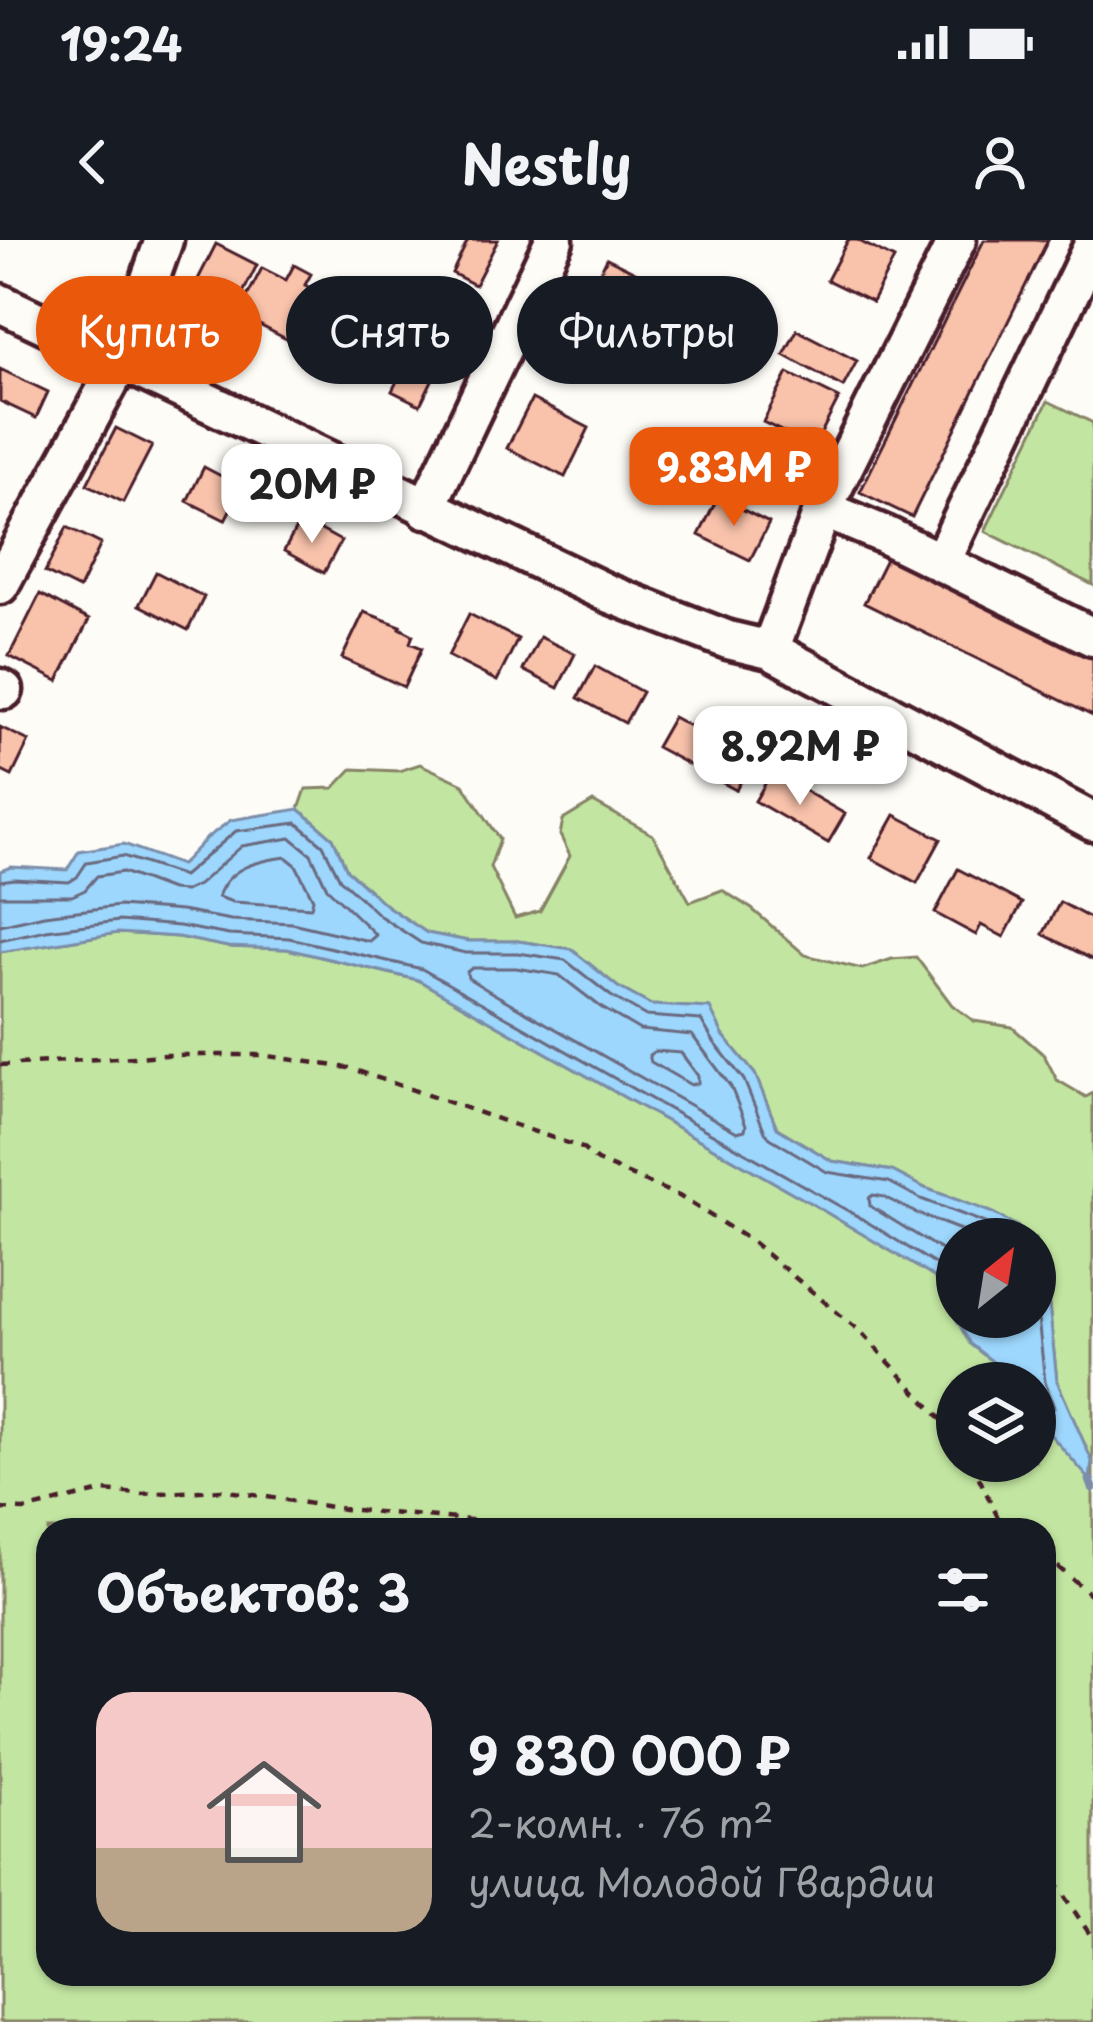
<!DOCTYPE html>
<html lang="ru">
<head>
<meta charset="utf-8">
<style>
  :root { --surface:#171b24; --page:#242831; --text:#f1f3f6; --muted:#9ea1a6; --line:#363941; --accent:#ea580c }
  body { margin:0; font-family:"Playpen Sans",sans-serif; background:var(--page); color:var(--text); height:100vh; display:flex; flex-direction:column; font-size:45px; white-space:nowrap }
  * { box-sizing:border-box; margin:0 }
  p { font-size:39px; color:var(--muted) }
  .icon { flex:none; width:66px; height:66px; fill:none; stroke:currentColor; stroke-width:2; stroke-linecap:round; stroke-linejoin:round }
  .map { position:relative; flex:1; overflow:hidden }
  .drawer { position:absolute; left:36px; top:1278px; width:1020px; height:468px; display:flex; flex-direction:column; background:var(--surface); border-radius:36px; box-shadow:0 3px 9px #0004 }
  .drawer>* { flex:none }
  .top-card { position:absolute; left:36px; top:36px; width:1023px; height:108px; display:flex; gap:24px }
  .needle { width:78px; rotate:30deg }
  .buttons { position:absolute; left:936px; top:978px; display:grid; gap:24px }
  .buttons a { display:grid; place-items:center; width:120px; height:120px; border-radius:50%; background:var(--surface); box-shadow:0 3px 9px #0004; font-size:60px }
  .price { position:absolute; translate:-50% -102px; padding:0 27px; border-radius:24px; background:#fff; color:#222; font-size:39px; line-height:78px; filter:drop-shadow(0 3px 6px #0008) }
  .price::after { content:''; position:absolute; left:50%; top:72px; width:36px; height:27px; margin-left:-18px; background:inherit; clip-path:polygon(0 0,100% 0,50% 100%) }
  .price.on { background:var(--accent); color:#fff }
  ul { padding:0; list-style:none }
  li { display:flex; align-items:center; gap:36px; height:300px; padding:0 60px }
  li+li { border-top:3px solid var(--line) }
  li span { display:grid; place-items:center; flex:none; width:336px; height:240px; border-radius:36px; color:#555 }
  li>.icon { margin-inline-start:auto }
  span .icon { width:144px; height:144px; fill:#fffc; stroke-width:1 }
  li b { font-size:51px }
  h2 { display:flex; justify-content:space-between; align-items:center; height:144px; padding:0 60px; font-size:51px }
  .tag { padding:0 42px; border-radius:54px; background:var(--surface); box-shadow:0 3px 9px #0004; font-size:42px; line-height:108px }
  .tag.on { background:var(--accent); color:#fff }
  .status { display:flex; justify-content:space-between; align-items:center; height:84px; padding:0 60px; background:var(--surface); direction:ltr }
  .status svg { height:33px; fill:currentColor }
  header { display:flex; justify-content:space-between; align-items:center; height:156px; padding:0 60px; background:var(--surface); font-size:54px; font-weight:700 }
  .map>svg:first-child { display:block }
  .green { fill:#c2e6a1; stroke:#868266; stroke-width:3; fill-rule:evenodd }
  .water { fill:#9dd7fd; stroke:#7c8da9; stroke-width:3 }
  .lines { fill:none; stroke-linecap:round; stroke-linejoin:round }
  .shore { stroke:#6b697f; stroke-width:3 }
  .stream { stroke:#7c8da9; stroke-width:9 }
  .building { fill:#f8c2ab; stroke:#4a1f2b; stroke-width:3 }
  .minor-casing { stroke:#4a1f2b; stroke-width:45 }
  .path { stroke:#4a1f2b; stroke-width:4.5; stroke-dasharray:9 9; stroke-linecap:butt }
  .minor { stroke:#fdfcf7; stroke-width:36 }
</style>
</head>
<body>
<div class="status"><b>19:24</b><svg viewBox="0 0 49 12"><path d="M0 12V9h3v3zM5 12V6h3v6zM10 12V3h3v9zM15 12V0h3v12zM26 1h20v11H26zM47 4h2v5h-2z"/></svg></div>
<header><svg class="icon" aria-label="back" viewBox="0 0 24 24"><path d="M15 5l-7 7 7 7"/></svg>Nestly<svg class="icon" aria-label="person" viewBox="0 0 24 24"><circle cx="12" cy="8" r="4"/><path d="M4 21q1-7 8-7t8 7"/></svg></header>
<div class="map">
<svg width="1093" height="1782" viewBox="0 0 1093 1782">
  <rect width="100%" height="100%" fill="#fdfcf7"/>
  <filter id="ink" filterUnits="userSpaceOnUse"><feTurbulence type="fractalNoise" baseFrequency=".00833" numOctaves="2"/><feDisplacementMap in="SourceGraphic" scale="24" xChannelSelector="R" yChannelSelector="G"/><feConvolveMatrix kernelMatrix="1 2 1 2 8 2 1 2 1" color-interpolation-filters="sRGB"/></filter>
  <g filter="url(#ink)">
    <path class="green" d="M1048,161L1093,183V345L985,291Z
      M420,524L463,544L500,599L490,627L515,678L540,671L570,616L560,595L563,580L593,562L653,595L690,662L722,650L752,669L805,715L862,729L892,719L916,717L952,765L974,781L1012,787L1044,815L1057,840L1086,857L1093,853V1782H0V712L118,693L178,697L228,707L287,709L418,740L814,965L934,1037L970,1104L1020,1143H957V1221H1035V1177L1089,1238L1092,1221L1057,1141L1047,1046L1035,1011V999H1027L1018,987L993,973L925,948L892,931L832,921L777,888L755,834L723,795L709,768L651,765L618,747L571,709L518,701H468L427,693L387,666L347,630L333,598L299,569L306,549L334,548L352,529L399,531ZM48,1290H1044V1734H48Z"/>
    <path class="water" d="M299,569L333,598L347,630L387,666L427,693L468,701H518L571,709L618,747L651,765L710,768L723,795L755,834L777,888L832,921L892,931L925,948L993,973L1018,987L1027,999H957V1077H1035V1011L1047,1046L1057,1141L1092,1221L1090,1240L1035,1177V1143H1020L970,1104L934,1037L814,965L418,740L287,709L228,707L178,697L118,693L0,712V631L11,627L67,630L79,611L124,604L181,625L207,598L231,580Z"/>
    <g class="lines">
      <path class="shore" d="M286,617L296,625L313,659L311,667L233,662L218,657C228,627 257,621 286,617Z
        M0,641L14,639L69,642L77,637L87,622L123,616L183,636L236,591L297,583L323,605L340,639L380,676L421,703L466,713H518L565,720L611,756L646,776L701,780L714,802L744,840L765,892L770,898L827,932L889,942L921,959L988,984L1012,999
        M0,656H72L85,650L97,636L123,632L171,650L185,651L198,645L242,606L291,598L311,614L327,648L376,695L369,701L292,683L231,680L181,671L119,666L44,675L0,685
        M0,700L46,690L119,681L179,686L229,695L289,698L422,729L864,980L941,1028L957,1055
        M472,728H516L559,735L602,768L640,790L692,795L731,847L746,885L745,890L737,892L489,751L468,738L467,732Z
        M655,811L681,813L698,836V843L691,845L651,822L649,815Z
        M957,1024L949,1015L870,966L869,958L873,955L884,957L916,973L984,999
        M1035,1051L1045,1142L1054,1167L1049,1173L1035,1171"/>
      <path class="stream" d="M1090,1240L1093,1248"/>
    </g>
    <path class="building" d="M468,0H498L475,45L452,33Z
      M848,0H857L894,19L872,62L827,40Z
      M984,0H1048L912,277L860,252Z
      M216,4L257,25L232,75L190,55Z
      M607,18L637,33L611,85L582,70Z
      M294,25L311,34L305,45L321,54L296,104L238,74L262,28L286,40Z
      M439,58L466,71L420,165L392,151Z
      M797,90L857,121L843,147L784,115Z
      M0,129L48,152L36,178L0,161Z
      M788,133L839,158L814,207L763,182Z
      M532,159L589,188L565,237L507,208Z
      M116,188L152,206L123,262L87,244Z
      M204,227L242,247L225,280L187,261Z
      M718,257L769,283L750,320L699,295Z
      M301,279L341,301L324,333L284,311Z
      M67,287L101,304L79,349L45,332Z
      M888,315L1093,416V476L864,363Z
      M156,332L204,357L188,390L139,365Z
      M40,354L89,380L58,441L9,416Z
      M364,372L401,386L400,388L413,395L410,403L422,408L404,447L342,418Z
      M469,374L518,399L497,441L448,416Z
      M540,397L575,414L558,448L523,430Z
      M595,426L642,452L625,483L578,458Z
      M673,477L753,520L736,550L656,507Z
      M0,487L29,501L12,536L0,530Z
      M772,532L845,574L828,603L755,561Z
      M895,575L941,599L917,643L871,618Z
      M958,629L1022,663L1004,697L981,685L976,695L935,673Z
      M1060,662L1093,680V720L1043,694Z"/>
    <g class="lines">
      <g class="minor-casing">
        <path id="minor" d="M0,63L607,353L728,400L770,410L1093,582
          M426,269L554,0
          M823,269L885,295L1093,397
          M941,323L1093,5
          M0,345L121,121L164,0
          M770,410L823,269L957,0
          M0,448L4,450"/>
      </g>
      <path class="path" d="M0,825L167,815H261L349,828L582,908L597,921L679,956L751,1001L862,1093L957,1196
        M971,1221L1003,1288L1007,1290
        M0,1269L24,1270L102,1251L140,1254L222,1250L344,1269L481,1281L513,1290
        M1044,1315L1093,1357
        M1044,1626L1093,1699"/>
      <use href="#minor" class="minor"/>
    </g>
  </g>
</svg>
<div class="buttons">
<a><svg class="needle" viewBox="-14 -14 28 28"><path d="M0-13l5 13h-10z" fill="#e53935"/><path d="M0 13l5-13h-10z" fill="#9ea1a6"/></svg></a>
<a><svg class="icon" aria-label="layers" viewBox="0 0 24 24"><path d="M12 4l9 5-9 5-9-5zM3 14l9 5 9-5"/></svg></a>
</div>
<b class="price on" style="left:734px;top:289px">9.83M ₽</b>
<b class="price" style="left:312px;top:306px">20M ₽</b>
<b class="price" style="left:800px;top:568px">8.92M ₽</b>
<div class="top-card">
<a class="tag on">Купить</a>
<a class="tag">Снять</a>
<a class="tag">Фильтры</a>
</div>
<section class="drawer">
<h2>Объектов: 3<svg class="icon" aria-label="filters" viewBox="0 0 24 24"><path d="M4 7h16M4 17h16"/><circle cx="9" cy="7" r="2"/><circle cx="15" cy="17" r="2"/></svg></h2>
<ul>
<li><span style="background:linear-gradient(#f6c9c9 65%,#b9a48a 0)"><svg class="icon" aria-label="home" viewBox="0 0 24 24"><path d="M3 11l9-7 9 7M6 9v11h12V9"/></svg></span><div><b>9 830 000 ₽</b><p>2-комн. · 76 m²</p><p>улица Молодой Гвардии</p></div></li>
</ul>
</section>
</div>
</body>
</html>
